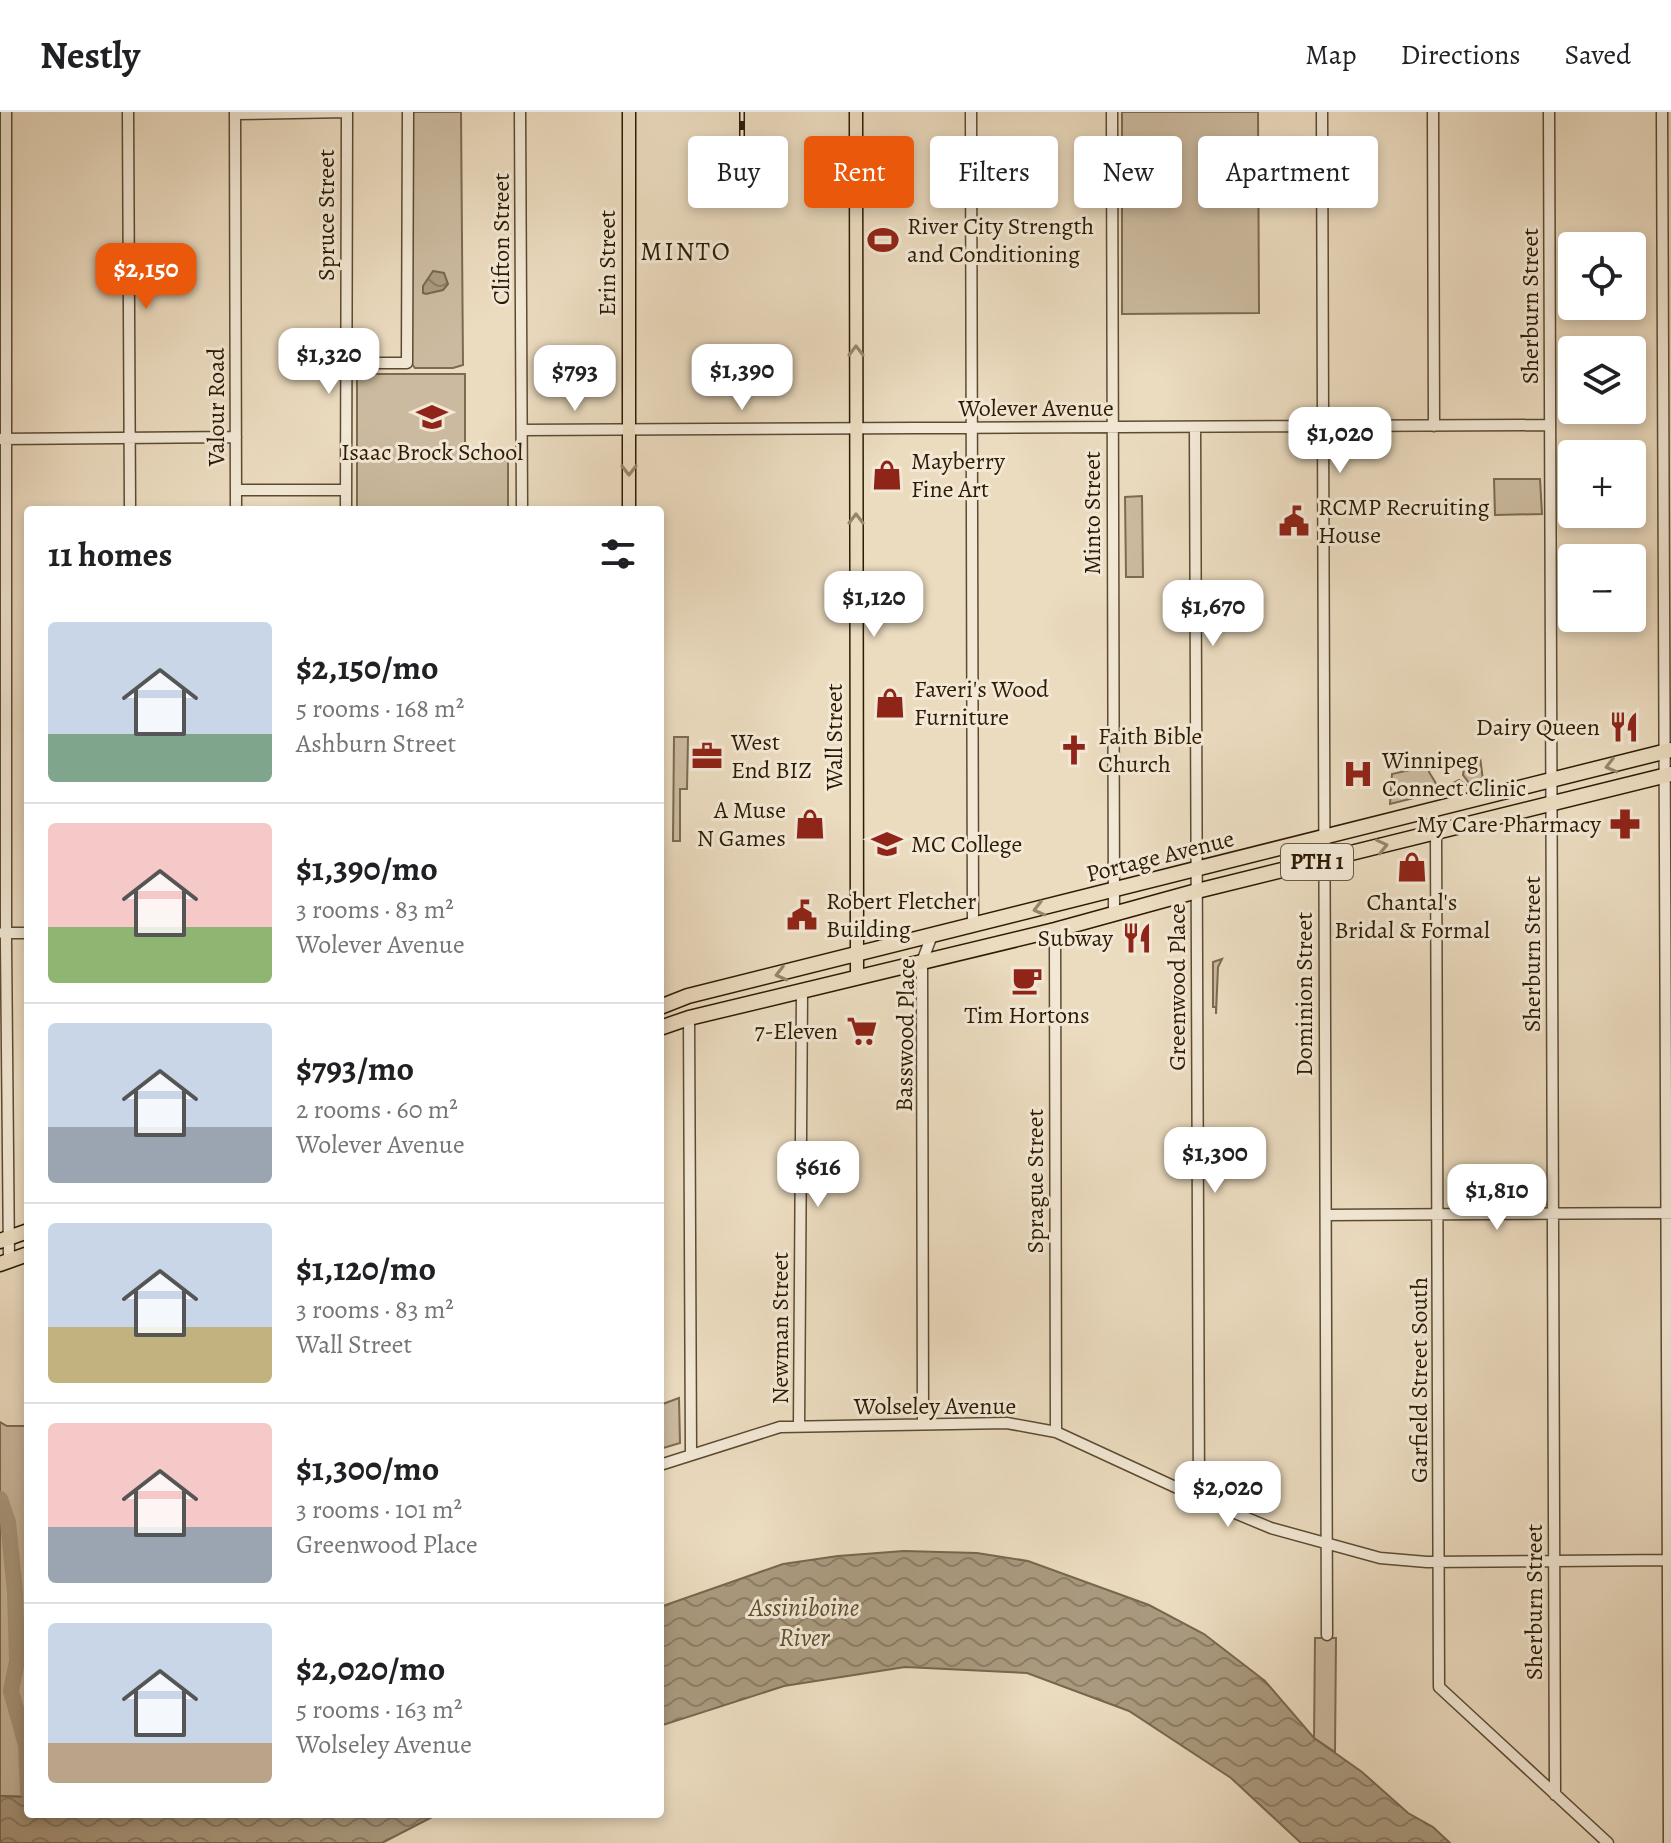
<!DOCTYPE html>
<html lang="en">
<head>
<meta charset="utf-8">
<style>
  :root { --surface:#fff; --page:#f6f6f6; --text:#202124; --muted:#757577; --line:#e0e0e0; --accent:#ea580c }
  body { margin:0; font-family:Alegreya,serif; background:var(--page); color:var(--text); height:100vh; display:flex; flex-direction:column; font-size:30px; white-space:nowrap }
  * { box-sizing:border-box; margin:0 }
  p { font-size:26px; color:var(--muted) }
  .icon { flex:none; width:44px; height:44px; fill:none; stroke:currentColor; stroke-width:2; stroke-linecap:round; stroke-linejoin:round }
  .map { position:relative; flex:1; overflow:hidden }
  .side { position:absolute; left:24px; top:394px; width:640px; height:1312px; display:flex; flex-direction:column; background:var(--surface); border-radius:8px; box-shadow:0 4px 12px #0003 }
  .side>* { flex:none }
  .hud { position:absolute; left:688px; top:24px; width:760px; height:72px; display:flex; gap:16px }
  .fabs { position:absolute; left:1558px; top:120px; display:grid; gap:16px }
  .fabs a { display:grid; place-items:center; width:88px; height:88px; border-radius:8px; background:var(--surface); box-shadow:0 4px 12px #0003; font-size:40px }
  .price { position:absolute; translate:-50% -68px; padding:0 18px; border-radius:16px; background:#fff; color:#222; font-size:26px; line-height:52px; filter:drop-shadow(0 2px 4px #0008) }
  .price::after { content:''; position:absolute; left:50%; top:48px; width:24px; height:18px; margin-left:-12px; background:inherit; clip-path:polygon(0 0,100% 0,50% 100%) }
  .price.current { background:var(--accent); color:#fff }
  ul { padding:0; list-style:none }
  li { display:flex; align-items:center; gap:24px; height:200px; padding:0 24px }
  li+li { border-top:2px solid var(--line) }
  li span { display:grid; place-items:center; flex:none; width:224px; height:160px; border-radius:8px; color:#555 }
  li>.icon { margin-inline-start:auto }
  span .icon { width:96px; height:96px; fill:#fffc; stroke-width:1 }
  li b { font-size:34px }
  h2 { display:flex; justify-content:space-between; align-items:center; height:96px; padding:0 24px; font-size:34px }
  .tag { padding:0 28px; border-radius:8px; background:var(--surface); box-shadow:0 4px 12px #0003; font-size:28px; line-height:72px }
  .tag.current { background:var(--accent); color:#fff }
  header { display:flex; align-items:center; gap:48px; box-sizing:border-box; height:112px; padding:0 40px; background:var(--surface); border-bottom:2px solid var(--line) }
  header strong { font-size:38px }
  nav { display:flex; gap:44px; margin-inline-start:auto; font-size:28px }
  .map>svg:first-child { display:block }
  .green { fill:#cbba9f; stroke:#7c6a51; stroke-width:2 }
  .water { fill:url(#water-waves); stroke:#78674d; stroke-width:2 }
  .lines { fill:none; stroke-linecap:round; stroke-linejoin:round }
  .river { stroke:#aa9a7f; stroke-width:16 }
  .minor-casing { stroke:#5c4b32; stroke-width:13 }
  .major-casing { stroke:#2d1b03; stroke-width:15 }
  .highway-casing { stroke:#2d1b03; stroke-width:17 }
  .minor { stroke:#f2e8d5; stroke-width:10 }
  .major { stroke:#ebdbbf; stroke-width:12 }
  .highway { stroke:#ebdbbf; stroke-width:14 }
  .rail-casing { stroke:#2d1b03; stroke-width:6 }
  .rail { stroke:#f2e8d5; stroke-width:3; stroke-dasharray:9; stroke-linecap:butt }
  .oneway { stroke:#96856a }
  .labels { text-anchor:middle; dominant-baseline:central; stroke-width:6; stroke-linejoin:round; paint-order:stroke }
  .shield { fill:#f2e8d5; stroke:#685842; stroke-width:2 }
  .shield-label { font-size:22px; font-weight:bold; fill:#2d1b03 }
  .street-label { font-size:24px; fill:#2d1b03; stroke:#f2e8d5 }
  .poi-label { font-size:24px; fill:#2d1b03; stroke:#f2e8d5; text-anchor:start }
  .neighbourhood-label { font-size:26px; letter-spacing:2px; fill:#2d1b03; stroke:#f2e8d5 }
  .water-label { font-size:26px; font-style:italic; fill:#5f4e35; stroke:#f2e8d5 }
</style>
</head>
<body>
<header>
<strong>Nestly</strong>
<nav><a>Map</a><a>Directions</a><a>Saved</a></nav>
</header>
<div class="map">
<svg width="1671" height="1731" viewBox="0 0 1671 1731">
  <defs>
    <pattern id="water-waves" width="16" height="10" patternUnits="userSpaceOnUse" patternTransform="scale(2)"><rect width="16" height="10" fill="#aa9a7f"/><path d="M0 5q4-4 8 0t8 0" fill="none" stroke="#8b7d66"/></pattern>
  </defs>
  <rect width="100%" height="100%" fill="#ebdbbf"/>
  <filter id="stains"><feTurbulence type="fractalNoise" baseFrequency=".0025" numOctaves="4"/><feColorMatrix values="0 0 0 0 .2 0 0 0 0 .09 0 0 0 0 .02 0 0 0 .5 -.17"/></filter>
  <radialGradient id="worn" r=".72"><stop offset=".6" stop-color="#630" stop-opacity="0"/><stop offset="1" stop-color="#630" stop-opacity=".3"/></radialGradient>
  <path class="green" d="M412,0H461L463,253L453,256H415L411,251Z
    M1122,0H1258L1259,201L1122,202Z
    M357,262H465V347L508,348V398H357Z
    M1494,367H1540L1542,402L1495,403Z
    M1142,384L1143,465H1126L1125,385Z
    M674,625H688L687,677H680V729H673Z
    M1480,645L1483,668L1470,672L1463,663L1464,657Z
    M1432,653L1429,660L1437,673L1446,675L1459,668L1466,673L1390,692L1392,662Z
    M1222,847L1218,855L1216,902V895H1213V850Z
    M679,1286L680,1331L660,1337V1293Z
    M0,1310L7,1314H28V1685L0,1684V1398L9,1443L12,1544H22L14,1415L11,1402L0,1382Z
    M1315,1526H1336L1335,1640L1314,1626Z"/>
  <path class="water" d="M433,159L444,161L448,172L443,178L426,182L423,181V174Z
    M904,1439L977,1441L1028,1449L1149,1493L1204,1522L1265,1569L1314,1626L1362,1660L1408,1701L1433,1715L1450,1731H1301L1231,1666L1129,1599L1027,1561L905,1555L784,1574L660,1614V1495L783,1452L838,1444Z
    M0,1684L28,1685V1702H438L382,1731H0Z"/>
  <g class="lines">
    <path class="river" d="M0,1387L8,1410L15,1480L17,1549L11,1579L26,1633L28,1680"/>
    <g class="minor-casing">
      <path id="minor" d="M6,0V831L9,1148
        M128,0L130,398
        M235,0L236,398
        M520,0L522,398
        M971,0L973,813
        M1112,0L1114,802
        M1322,0L1327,1523
        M1433,0L1434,314
        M1549,0L1555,1683
        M1662,0L1669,1731
        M235,2L347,0
        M346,251H407L408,0
        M1195,315L1199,1386
        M522,318L1550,313
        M0,327L236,325
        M236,378H346
        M346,398L347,0
        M1436,721L1439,1575L1608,1731
        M1055,818L1056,1320
        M2,821H28
        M689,906L691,1343
        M1326,1103L1671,1101
        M923,1312L922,850L932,823
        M799,1314L802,879
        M660,1353L780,1315L1007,1311L1056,1320L1199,1386L1271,1416L1380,1446L1427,1450L1670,1448"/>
    </g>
    <g class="major-casing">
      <path id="major" d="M856,0L857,866
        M629,398V0"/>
    </g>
    <g class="highway-casing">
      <path id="highway" d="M660,895L688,884L1671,638
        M660,916L689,906L1055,818L1197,779L1671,662
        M0,1129L28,1119
        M0,1152L28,1142"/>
    </g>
    <use href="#minor" class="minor"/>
    <use href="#major" class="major"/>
    <use href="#highway" class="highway"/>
    <g class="rail-casing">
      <path id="rail" d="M742,0V49"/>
    </g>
    <use href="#rail" class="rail"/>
  </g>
  <defs><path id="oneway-chevron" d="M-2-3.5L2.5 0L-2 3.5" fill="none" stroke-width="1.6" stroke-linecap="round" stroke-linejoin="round" transform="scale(2)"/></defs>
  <g class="oneway">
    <use href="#oneway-chevron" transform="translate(856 239) rotate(-90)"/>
    <use href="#oneway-chevron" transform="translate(629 358) rotate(90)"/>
    <use href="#oneway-chevron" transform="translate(856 407) rotate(-90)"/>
    <use href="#oneway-chevron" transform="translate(1611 654) rotate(166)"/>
    <use href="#oneway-chevron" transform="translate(1382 734) rotate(-13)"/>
    <use href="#oneway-chevron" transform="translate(1039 797) rotate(166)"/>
    <use href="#oneway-chevron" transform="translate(781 862) rotate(166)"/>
  </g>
  <defs>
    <g id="stadium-bare" transform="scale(2.4)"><path d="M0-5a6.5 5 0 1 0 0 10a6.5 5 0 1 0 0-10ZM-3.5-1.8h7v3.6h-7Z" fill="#8f2418" stroke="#f2e8d5" stroke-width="2.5" paint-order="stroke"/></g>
    <g id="school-bare" transform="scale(2.4)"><path d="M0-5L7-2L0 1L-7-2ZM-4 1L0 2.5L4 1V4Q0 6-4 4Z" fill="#8f2418" stroke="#f2e8d5" stroke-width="2.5" paint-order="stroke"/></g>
    <g id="shop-bare" transform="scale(2.4)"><path d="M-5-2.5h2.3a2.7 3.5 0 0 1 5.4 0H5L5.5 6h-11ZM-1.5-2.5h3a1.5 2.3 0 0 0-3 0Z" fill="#8f2418" stroke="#f2e8d5" stroke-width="2.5" paint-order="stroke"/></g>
    <g id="civic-bare" transform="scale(2.4)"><path d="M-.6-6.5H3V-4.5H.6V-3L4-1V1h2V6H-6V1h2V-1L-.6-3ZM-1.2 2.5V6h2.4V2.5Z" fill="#8f2418" stroke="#f2e8d5" stroke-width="2.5" paint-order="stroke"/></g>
    <g id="restaurant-bare" transform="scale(2.4)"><path d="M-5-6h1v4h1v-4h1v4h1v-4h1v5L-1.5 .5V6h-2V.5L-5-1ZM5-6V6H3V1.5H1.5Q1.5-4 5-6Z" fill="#8f2418" stroke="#f2e8d5" stroke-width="2.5" paint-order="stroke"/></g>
    <g id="church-bare" transform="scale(2.4)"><path d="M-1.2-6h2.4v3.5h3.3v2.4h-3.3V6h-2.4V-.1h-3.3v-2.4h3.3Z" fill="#8f2418" stroke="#f2e8d5" stroke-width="2.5" paint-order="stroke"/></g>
    <g id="office-bare" transform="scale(2.4)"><path d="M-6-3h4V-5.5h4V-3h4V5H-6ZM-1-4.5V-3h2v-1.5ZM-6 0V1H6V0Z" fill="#8f2418" stroke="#f2e8d5" stroke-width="2.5" paint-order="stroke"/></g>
    <g id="hospital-bare" transform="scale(2.4)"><path d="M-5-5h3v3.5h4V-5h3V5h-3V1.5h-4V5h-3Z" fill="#8f2418" stroke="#f2e8d5" stroke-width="2.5" paint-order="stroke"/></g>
    <g id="pharmacy-bare" transform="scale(2.4)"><path d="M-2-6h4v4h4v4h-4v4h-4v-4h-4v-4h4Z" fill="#8f2418" stroke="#f2e8d5" stroke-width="2.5" paint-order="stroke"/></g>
    <g id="university-bare" transform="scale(2.4)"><path d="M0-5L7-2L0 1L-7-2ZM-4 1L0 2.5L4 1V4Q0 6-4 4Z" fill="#8f2418" stroke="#f2e8d5" stroke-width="2.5" paint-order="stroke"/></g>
    <g id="cafe-bare" transform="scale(2.4)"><path d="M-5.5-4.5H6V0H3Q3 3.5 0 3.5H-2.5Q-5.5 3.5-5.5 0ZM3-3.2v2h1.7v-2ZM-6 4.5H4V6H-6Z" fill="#8f2418" stroke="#f2e8d5" stroke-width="2.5" paint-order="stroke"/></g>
    <g id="supermarket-bare" transform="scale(2.4)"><path d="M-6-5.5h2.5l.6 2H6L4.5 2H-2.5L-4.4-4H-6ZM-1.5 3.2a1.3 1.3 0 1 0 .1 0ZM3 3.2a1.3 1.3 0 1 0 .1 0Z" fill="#8f2418" stroke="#f2e8d5" stroke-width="2.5" paint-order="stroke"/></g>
  </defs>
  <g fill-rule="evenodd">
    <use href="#stadium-bare" x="883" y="128"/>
    <use href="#school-bare" x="432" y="305"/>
    <use href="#shop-bare" x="887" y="363"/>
    <use href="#civic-bare" x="1294" y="409"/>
    <use href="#shop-bare" x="890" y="591"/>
    <use href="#restaurant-bare" x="1624" y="615"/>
    <use href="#church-bare" x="1074" y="638"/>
    <use href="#office-bare" x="707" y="644"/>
    <use href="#hospital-bare" x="1358" y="662"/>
    <use href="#shop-bare" x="810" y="712"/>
    <use href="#pharmacy-bare" x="1625" y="712"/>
    <use href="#university-bare" x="887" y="732"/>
    <use href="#shop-bare" x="1412" y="755"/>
    <use href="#civic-bare" x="802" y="803"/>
    <use href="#restaurant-bare" x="1137" y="826"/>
    <use href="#cafe-bare" x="1027" y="868"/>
    <use href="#supermarket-bare" x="862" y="919"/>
  </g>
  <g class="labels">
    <rect class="shield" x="1281" y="732" width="72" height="36" rx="6"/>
    <g class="shield-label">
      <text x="1317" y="750">PTH 1</text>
    </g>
    <g class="street-label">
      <text transform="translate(326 103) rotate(-90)">Spruce Street</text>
      <text transform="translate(501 127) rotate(-90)">Clifton Street</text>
      <text transform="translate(607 151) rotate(-90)">Erin Street</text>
      <text transform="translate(1530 194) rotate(-90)">Sherburn Street</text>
      <text transform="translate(216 295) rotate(-90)">Valour Road</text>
      <text x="1036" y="296">Wolever Avenue</text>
      <text transform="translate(1092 401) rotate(-90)">Minto Street</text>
      <text transform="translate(834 625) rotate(-90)">Wall Street</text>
      <text transform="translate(1160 744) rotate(-14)">Portage Avenue</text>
      <text transform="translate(1532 842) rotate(-90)">Sherburn Street</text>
      <text transform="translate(1177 875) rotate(-90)">Greenwood Place</text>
      <text transform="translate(1304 882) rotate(-90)">Dominion Street</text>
      <text transform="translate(905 923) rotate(-89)">Basswood Place</text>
      <text transform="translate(1035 1069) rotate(-90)">Sprague Street</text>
      <text transform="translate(780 1216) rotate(-90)">Newman Street</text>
      <text transform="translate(1419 1268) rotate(-90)">Garfield Street South</text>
      <text x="935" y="1294">Wolseley Avenue</text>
      <text transform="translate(1534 1490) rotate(-90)">Sherburn Street</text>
    </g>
    <g class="poi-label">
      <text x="907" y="114">River City Strength<tspan x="907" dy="28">and Conditioning</tspan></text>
      <text x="432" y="340" text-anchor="middle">Isaac Brock School</text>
      <text x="911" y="349">Mayberry<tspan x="911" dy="28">Fine Art</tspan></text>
      <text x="1318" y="395">RCMP Recruiting<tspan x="1318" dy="28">House</tspan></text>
      <text x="914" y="577">Faveri's Wood<tspan x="914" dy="28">Furniture</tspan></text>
      <text x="1600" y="615" text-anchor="end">Dairy Queen</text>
      <text x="1098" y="624">Faith Bible<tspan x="1098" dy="28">Church</tspan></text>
      <text x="731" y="630">West<tspan x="731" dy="28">End BIZ</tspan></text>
      <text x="1382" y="648">Winnipeg<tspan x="1382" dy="28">Connect Clinic</tspan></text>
      <text x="786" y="698" text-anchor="end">A Muse<tspan x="786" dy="28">N Games</tspan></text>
      <text x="1601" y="712" text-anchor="end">My Care Pharmacy</text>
      <text x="911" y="732">MC College</text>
      <text x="826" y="789">Robert Fletcher<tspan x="826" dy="28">Building</tspan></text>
      <text x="1412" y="790" text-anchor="middle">Chantal's<tspan x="1412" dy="28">Bridal &amp; Formal</tspan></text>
      <text x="1113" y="826" text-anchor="end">Subway</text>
      <text x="1027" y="903" text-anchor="middle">Tim Hortons</text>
      <text x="838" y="919" text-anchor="end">7-Eleven</text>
    </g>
    <g class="neighbourhood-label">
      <text x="686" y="139">MINTO</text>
    </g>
    <g class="water-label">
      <text x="804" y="1495">Assiniboine<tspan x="804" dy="30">River</tspan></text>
    </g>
  </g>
  <rect width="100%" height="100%" filter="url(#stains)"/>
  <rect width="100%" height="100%" fill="url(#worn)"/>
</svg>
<div class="fabs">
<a><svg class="icon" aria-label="locate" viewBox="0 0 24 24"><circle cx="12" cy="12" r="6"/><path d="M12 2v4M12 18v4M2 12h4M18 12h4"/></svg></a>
<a><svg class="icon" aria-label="layers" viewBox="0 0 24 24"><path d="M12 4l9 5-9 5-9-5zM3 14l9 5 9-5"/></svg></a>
<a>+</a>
<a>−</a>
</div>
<b class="price current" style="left:146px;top:199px">$2,150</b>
<b class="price" style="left:329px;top:284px">$1,320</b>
<b class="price" style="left:742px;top:300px">$1,390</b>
<b class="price" style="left:575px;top:301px">$793</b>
<b class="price" style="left:1340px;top:363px">$1,020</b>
<b class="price" style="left:874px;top:527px">$1,120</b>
<b class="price" style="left:1213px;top:536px">$1,670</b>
<b class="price" style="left:1215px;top:1083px">$1,300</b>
<b class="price" style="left:818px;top:1097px">$616</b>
<b class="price" style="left:1497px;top:1120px">$1,810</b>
<b class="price" style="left:1228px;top:1417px">$2,020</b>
<div class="hud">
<a class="tag">Buy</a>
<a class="tag current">Rent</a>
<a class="tag">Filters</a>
<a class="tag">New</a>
<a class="tag">Apartment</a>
</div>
<section class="side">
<h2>11 homes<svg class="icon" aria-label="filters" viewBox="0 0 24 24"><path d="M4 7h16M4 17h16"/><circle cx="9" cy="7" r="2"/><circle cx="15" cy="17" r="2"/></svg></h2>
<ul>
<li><span style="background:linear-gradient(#c9d6e8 70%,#7fa58c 0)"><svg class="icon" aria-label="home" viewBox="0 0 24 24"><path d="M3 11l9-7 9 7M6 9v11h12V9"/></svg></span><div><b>$2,150/mo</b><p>5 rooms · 168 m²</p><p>Ashburn Street</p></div></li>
<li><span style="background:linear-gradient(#f6c9c9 65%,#8fb573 0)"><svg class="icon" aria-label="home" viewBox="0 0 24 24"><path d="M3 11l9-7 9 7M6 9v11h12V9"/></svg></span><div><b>$1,390/mo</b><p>3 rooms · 83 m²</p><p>Wolever Avenue</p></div></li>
<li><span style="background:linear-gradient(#c9d6e8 65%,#9aa5b1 0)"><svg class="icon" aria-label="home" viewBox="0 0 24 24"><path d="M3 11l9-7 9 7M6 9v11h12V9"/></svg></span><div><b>$793/mo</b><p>2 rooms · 60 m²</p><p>Wolever Avenue</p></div></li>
<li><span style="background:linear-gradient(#c9d6e8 65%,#c2b280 0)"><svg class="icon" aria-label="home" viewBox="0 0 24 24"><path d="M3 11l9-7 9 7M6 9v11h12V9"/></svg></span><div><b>$1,120/mo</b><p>3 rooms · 83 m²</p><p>Wall Street</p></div></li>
<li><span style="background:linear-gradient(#f6c9c9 65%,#9aa5b1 0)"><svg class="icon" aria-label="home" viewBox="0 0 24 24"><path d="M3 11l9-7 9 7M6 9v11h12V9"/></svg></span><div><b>$1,300/mo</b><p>3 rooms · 101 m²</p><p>Greenwood Place</p></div></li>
<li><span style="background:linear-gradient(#c9d6e8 75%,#b9a48a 0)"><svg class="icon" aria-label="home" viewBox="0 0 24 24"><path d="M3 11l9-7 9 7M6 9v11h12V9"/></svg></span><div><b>$2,020/mo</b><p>5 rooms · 163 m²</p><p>Wolseley Avenue</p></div></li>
</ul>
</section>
</div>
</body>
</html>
